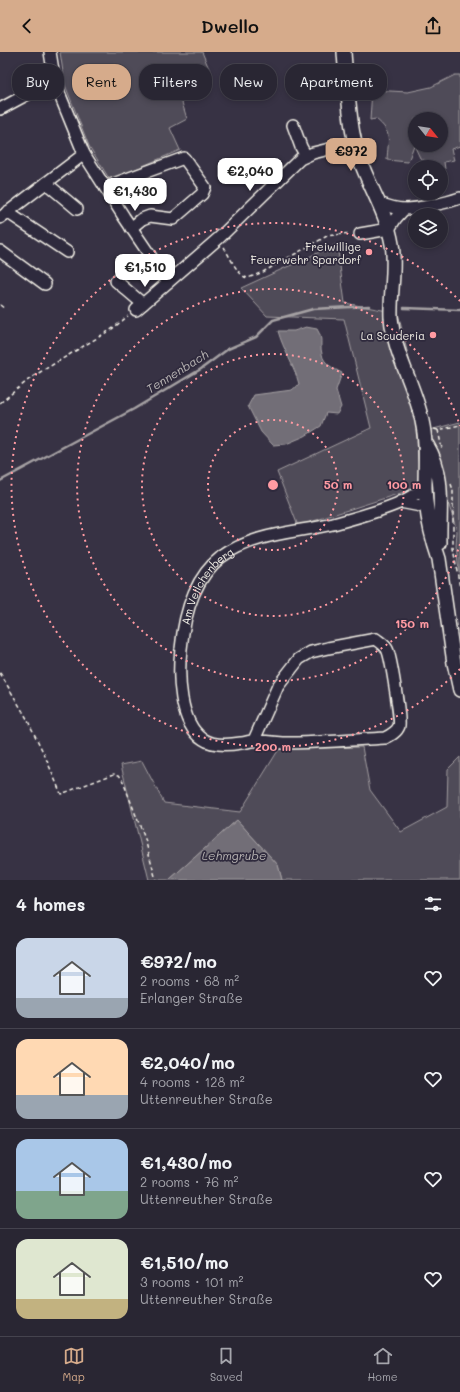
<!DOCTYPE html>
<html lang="en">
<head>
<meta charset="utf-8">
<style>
  :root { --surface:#292633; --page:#312e3b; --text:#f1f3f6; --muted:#a5a5ac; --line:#45434e; --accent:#d6ab8b }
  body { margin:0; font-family:Mali,sans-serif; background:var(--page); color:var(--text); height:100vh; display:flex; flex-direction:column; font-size:15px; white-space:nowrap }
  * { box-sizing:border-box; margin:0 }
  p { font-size:13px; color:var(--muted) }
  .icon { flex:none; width:22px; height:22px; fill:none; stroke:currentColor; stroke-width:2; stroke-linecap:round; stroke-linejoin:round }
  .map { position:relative; height:828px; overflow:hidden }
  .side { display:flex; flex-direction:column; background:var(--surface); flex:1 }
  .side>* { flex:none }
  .hud { position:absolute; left:12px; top:12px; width:436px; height:36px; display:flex; gap:8px }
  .needle { width:26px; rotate:120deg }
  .controls { position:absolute; left:408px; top:60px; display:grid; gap:8px }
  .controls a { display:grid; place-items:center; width:40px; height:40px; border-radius:50%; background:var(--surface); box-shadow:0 2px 6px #0003,0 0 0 1px var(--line); font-size:20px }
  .price { position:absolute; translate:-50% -34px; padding:0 9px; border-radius:8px; background:#fff; color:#222; font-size:13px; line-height:26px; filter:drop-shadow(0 1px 2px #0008) }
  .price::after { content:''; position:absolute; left:50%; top:24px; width:12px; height:9px; margin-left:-6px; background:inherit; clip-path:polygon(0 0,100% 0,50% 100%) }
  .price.selected { background:var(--accent); color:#111 }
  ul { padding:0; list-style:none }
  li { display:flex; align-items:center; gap:12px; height:100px; padding:0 16px }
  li+li { border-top:1px solid var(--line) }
  li span { display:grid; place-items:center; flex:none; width:112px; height:80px; border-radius:12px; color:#555 }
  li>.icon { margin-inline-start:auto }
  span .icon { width:48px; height:48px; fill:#fffc; stroke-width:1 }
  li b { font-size:17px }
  h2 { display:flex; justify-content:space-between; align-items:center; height:48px; padding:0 16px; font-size:17px }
  .tag { padding:0 14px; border-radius:16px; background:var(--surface); box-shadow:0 2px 6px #0003,0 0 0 1px var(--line); font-size:14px; line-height:36px }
  .tag.selected { background:var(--accent); color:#111 }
  header { display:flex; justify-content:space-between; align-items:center; height:52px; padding:0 16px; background:var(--accent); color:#111; font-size:18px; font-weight:600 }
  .tabs { display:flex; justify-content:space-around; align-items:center; height:56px; border-top:1px solid var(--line); background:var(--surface); font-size:11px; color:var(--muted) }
  .tabs a { display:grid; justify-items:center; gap:2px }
  .tabs .selected { color:var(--accent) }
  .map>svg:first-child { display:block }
  .green { fill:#504b59; stroke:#a29ea0; fill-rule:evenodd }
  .water { fill:#726e77; stroke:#a6a2a4 }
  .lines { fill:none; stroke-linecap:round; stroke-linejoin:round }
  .stream { stroke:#a6a2a4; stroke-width:2.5 }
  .minor-casing { stroke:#f4f1e8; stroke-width:14 }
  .major-casing { stroke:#f4f1e8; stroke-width:16 }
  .path { stroke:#f4f1e8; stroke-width:1.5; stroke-dasharray:4 3; stroke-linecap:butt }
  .minor { stroke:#2f2a3d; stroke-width:11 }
  .major { stroke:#2f2a3d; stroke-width:13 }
  .ring { fill:none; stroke:#ff9aa2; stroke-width:2; stroke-dasharray:2 4 }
  .poi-dot { fill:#ff9aa2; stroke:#2f2a3d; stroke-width:1.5 }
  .labels { text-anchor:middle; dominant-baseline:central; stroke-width:3.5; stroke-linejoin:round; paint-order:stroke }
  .poi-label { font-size:11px; fill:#f4f1e8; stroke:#2f2a3d; text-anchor:end }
  .street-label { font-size:11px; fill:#f4f1e8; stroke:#2f2a3d }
  .water-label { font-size:12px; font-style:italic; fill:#bab6b5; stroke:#2f2a3d }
  .centre { fill:#ff9aa2; stroke:#2f2a3d; stroke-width:2 }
  .ring-label { font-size:12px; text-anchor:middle; font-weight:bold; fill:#ff9aa2; stroke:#2f2a3d; stroke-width:3.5; stroke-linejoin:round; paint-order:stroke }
</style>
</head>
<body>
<header><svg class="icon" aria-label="back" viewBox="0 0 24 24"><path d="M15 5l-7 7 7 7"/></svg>Dwello<svg class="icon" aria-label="share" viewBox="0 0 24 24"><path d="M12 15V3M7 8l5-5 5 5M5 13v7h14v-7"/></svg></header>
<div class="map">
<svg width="460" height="828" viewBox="0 0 460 828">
  <rect width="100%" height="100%" fill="#373244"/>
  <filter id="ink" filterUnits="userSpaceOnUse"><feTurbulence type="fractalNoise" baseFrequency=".025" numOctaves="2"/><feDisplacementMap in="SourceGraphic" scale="8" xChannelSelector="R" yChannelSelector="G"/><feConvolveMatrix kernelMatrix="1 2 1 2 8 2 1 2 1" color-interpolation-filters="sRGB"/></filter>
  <g filter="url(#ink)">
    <path class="green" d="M60,0H202L212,24L197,27V37L180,44L187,67L170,76L180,98L110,128L89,94L65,33Z
      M455,23H460V94L451,97L454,108L444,110L445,117H441V115H430V111L420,106L414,93L408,110L387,108C388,87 393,81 376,67L370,68L372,38L408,40L431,35ZM415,67H441V93H415Z
      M337,192L345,251L398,261L426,379L460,370V527L456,494L457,479L441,428L433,436L430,435L429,432L298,474L277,420L371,376L344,267L267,264L241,236Z
      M362,695L370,738L401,780L447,755L448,717L460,705V828H282L278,813L237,768L169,828H149L121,713L142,709L164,751L240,760L279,697Z"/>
    <path class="water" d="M306,275L317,277C324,289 319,290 322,302C323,311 334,317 342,321L336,338L341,355L337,362L326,361L321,374L305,384L286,392L273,393L261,380L248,354L254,343L292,338L299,332C294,313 283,297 278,279H294Z
      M237,768L278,813L282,828H169Z"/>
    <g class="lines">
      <path class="stream" d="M404,256L460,258
        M0,429L134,357L201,317L228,297L256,285L273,268L313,257L369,254"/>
      <g class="minor-casing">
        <g id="minor">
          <path d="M50,0L55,31L84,102L124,165L168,230"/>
          <path d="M0,57L37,37L55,31"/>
          <path d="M293,73L301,95L306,104"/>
          <path d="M46,131L77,157"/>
          <path d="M105,135L184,106L205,135L202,142L173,167L150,164L142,167L131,176"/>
          <path d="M379,151C387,154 395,157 404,157C418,157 446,151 460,146"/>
          <path d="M7,160L67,200"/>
          <path d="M0,166L84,102"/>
          <path d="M360,182L389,177L396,166L404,157"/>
          <path d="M0,199L45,232"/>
          <path d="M116,229L143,252"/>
          <path d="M136,258L219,186L300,107L313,101L354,91"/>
          <path d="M400,450L426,455"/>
          <path id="s1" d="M254,688L278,634L299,607L311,600L328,596L376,587C380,590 385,593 387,597C391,604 401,669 399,674C397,680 391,683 385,686C351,688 317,691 283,691C274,690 265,689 256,689C251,688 246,691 241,691C229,693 213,694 203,687C179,671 178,623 181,597C184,564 193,527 221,505C254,481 294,481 333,472C355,466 378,460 399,451C408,447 417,441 425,436"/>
        </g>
      </g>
      <g class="major-casing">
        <path id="major" d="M344,0C345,17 347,34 349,51C351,71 353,89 360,108C370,136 387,162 392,192C396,216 390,241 391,265C394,303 415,333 422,369C427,391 425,413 425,436C426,460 431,484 439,507L454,611L460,638
          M427,393C446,424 439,457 440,491"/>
      </g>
      <path class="path" d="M224,195C229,203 238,225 248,226L263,220L327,184L351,181
        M0,253L5,257
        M0,351L32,325L112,277L128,264
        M434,377L438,378L460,373
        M438,378L442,397
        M451,432L453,438V496L460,536
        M0,621L26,665L45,704L61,742L114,722L119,723L122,727L145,787L156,828"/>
      <use href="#minor" class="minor"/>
      <use href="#major" class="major"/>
    </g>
  </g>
  <g class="ring">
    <circle cx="273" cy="433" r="65"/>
    <circle cx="273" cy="433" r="131"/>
    <path d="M460 492A196 196 0 1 1 460 374"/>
    <path d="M460 617A262 262 0 1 1 460 249"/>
  </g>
  <g class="poi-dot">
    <circle cx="369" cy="200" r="4"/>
    <circle cx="433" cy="283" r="4"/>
  </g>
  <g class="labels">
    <g class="poi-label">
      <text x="361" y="194">Freiwillige<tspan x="361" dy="13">Feuerwehr Spardorf</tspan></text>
      <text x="425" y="283">La Scuderia</text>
    </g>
    <g class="street-label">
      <text stroke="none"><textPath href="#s1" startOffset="636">Am Veilchenberg</textPath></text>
    </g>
    <g class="water-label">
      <text transform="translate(177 319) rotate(-32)">Tennenbach</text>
      <text x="234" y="803">Lehmgrube</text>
    </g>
  </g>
  <circle cx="273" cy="433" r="6" class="centre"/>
  <g class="ring-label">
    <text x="338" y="437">50 m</text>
    <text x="404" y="437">100 m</text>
    <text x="412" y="576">150 m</text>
    <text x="273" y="699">200 m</text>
  </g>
</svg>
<div class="controls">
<a><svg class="needle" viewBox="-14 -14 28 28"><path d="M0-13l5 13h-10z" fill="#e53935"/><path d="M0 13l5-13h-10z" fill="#a5a5ac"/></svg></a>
<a><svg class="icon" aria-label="locate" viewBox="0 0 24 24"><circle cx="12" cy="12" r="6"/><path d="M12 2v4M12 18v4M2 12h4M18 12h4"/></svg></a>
<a><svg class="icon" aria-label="layers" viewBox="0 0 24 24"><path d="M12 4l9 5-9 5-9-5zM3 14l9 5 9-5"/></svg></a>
</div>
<b class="price selected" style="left:351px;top:120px">€972</b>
<b class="price" style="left:250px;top:140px">€2,040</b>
<b class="price" style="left:135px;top:160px">€1,430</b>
<b class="price" style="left:145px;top:236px">€1,510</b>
<div class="hud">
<a class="tag">Buy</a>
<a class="tag selected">Rent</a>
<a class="tag">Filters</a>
<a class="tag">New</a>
<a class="tag">Apartment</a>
</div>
</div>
<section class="side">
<h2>4 homes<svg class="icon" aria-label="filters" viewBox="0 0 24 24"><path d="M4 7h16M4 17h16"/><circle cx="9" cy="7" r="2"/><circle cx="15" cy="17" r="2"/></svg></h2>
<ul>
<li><span style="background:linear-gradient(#c9d6e8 75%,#9aa5b1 0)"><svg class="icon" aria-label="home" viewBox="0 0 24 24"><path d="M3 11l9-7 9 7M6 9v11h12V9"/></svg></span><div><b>€972/mo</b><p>2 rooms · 68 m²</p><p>Erlanger Straße</p></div><svg class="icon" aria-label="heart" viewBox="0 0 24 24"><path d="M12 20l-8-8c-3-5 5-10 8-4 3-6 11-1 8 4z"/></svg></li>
<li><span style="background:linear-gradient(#ffd9b3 70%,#9aa5b1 0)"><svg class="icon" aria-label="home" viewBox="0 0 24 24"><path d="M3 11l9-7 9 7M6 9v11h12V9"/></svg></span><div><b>€2,040/mo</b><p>4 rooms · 128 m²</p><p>Uttenreuther Straße</p></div><svg class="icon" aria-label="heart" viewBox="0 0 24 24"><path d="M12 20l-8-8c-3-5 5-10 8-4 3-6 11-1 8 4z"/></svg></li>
<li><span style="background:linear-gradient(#a9c7e8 65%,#7fa58c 0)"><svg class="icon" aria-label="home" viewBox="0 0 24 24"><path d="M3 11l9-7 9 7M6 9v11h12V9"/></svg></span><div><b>€1,430/mo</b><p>2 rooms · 76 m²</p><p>Uttenreuther Straße</p></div><svg class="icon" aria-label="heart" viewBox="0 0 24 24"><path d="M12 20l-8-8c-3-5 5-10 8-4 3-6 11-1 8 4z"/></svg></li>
<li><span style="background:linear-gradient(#dfe7d0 75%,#c2b280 0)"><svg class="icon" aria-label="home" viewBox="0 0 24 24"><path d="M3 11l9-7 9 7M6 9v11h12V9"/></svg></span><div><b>€1,510/mo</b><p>3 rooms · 101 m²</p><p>Uttenreuther Straße</p></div><svg class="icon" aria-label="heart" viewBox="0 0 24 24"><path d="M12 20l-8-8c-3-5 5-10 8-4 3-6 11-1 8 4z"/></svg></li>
</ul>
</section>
<nav class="tabs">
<a class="selected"><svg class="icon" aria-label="map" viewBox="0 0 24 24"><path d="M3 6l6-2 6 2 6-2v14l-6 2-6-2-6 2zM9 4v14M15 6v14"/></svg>Map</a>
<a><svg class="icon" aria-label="saved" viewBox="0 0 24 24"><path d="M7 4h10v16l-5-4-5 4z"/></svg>Saved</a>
<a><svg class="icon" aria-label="home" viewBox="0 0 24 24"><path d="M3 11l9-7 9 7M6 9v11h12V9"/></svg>Home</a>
</nav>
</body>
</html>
